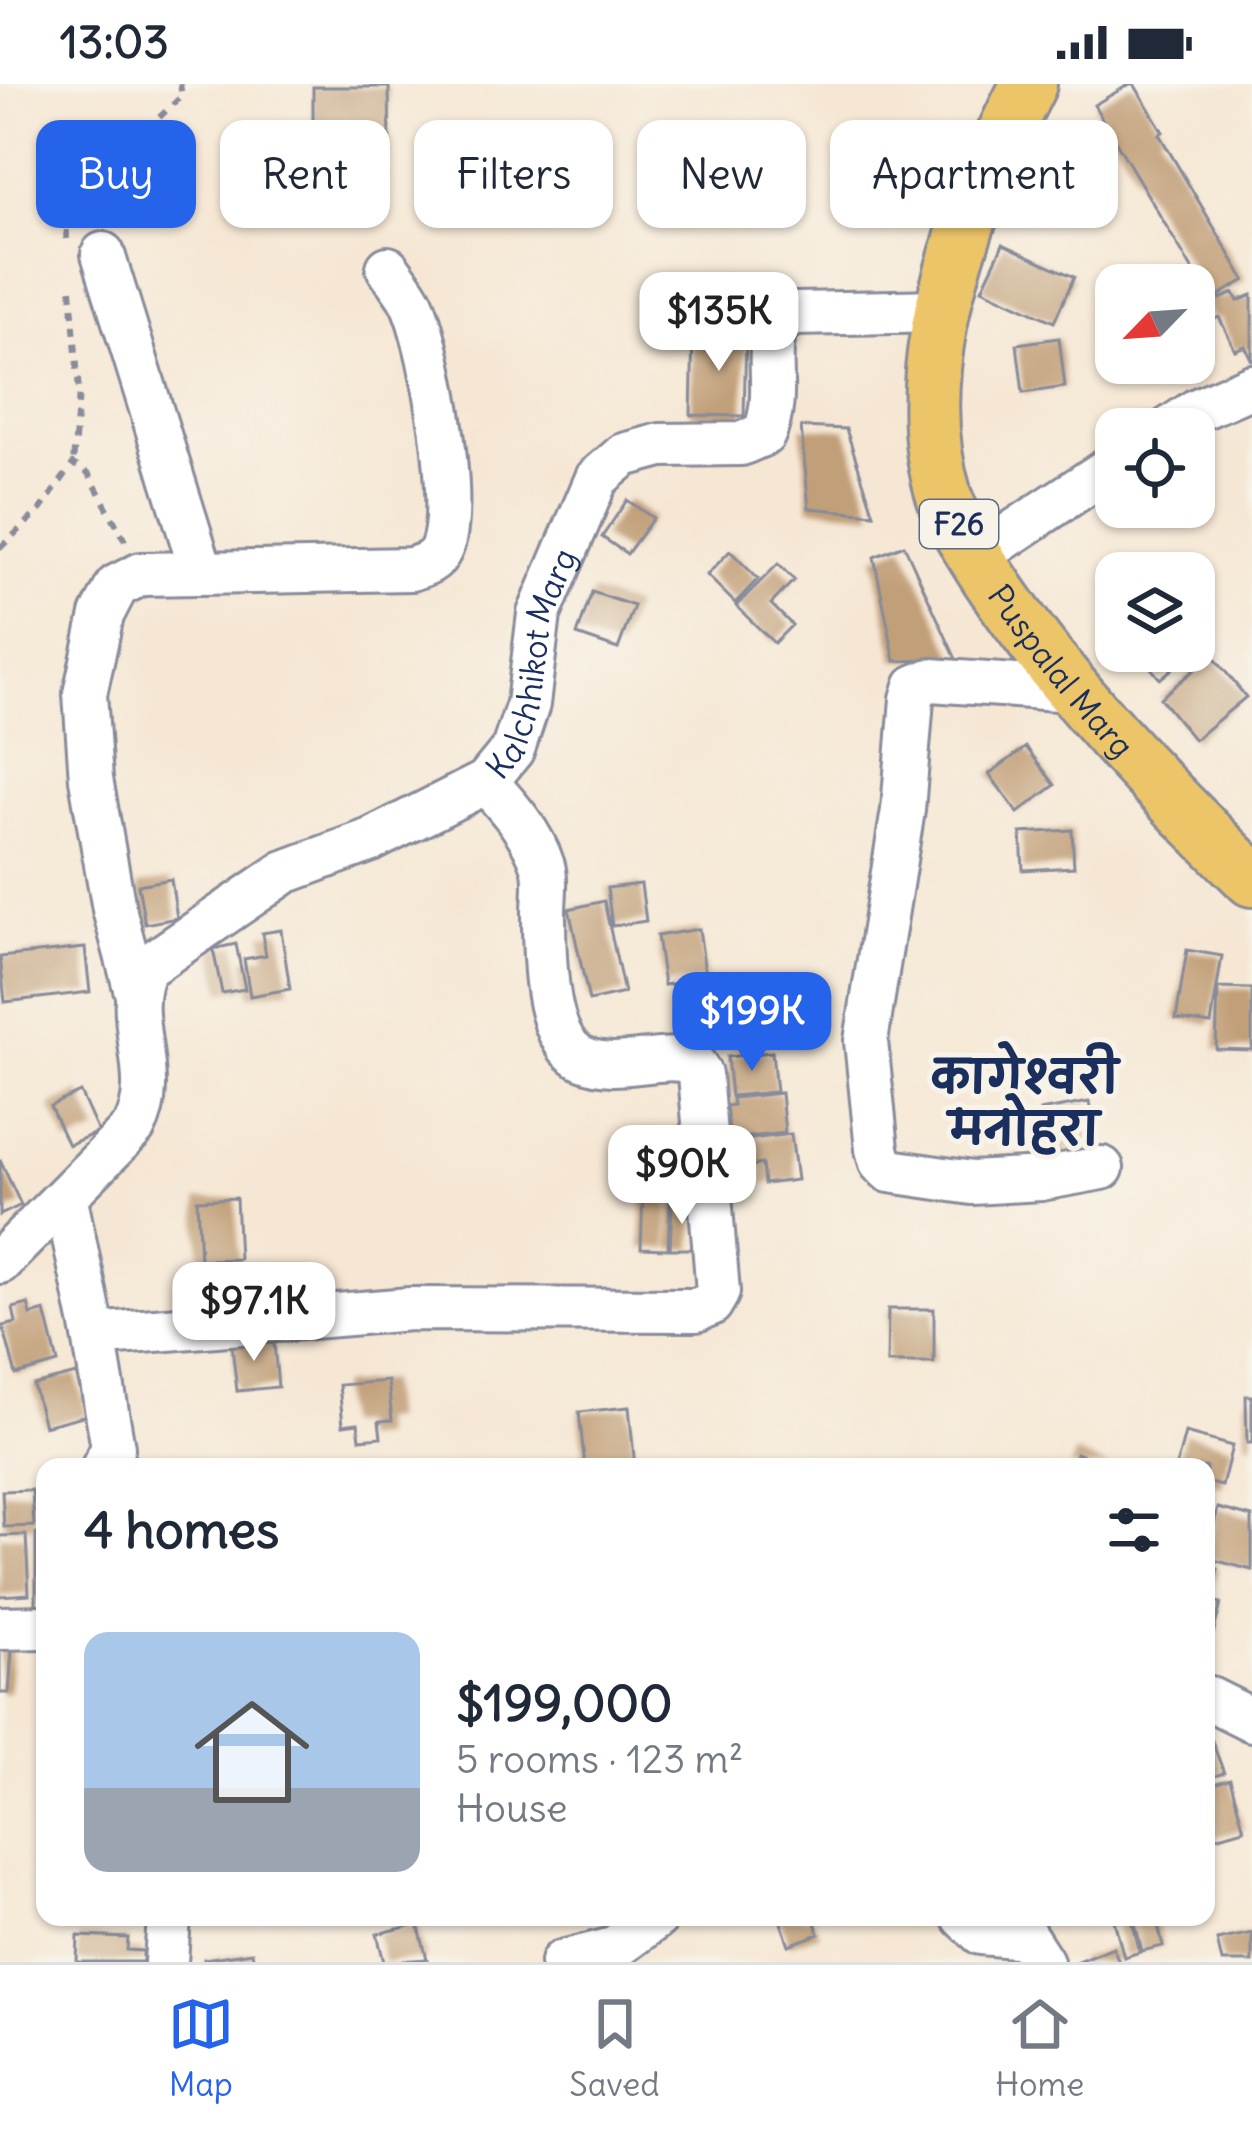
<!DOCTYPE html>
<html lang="en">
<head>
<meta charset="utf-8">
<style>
  :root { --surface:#fff; --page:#f6f6f7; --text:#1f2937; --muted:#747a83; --line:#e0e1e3; --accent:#2563eb }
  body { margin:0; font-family:Delius,"Playpen Sans Deva",sans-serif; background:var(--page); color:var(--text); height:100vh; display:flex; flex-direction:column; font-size:45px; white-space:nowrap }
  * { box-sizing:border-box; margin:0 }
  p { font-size:39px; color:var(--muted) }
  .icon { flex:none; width:66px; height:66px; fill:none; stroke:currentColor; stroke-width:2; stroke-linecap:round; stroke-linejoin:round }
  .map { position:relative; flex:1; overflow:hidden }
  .side { position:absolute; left:36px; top:1374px; width:1179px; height:468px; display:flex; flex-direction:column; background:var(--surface); border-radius:24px; box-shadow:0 3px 9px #0004 }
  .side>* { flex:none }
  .banner { position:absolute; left:36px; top:36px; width:1182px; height:108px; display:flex; gap:24px }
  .needle { width:78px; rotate:245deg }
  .fabs { position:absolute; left:1095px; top:180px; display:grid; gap:24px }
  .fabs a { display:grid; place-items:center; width:120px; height:120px; border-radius:24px; background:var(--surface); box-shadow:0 3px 9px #0004; font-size:60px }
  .price { position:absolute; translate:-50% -102px; padding:0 27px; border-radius:24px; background:#fff; color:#222; font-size:39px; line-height:78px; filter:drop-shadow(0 3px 6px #0008) }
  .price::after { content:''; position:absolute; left:50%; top:72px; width:36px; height:27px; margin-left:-18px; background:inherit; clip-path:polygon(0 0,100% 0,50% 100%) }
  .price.current { background:var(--accent); color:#fff }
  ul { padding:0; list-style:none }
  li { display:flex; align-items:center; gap:36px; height:300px; padding:0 48px }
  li+li { border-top:3px solid var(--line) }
  li span { display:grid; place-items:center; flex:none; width:336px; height:240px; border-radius:24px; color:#555 }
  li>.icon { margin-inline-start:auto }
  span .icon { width:144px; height:144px; fill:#fffc; stroke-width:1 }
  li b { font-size:51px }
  h2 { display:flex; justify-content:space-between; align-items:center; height:144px; padding:0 48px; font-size:51px }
  .pill { padding:0 42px; border-radius:24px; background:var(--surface); box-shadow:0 3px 9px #0004; font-size:42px; line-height:108px }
  .pill.current { background:var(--accent); color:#fff }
  .status { display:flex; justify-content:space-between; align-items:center; height:84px; padding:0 60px; background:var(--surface); direction:ltr }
  .status svg { height:33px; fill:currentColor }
  .tabs { display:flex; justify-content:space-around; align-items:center; height:168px; border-top:3px solid var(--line); background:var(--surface); font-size:33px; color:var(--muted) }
  .tabs a { display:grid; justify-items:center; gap:6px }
  .tabs .current { color:var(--accent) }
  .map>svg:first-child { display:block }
  .building { fill:#c19f78 }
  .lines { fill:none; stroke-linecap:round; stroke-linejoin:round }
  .minor-casing { stroke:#888b99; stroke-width:48 }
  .major-casing { stroke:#888b99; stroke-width:60 }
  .path { stroke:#888b99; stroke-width:6; stroke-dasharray:9 9; stroke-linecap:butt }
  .minor { stroke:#fff; stroke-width:42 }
  .major { stroke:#edc569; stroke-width:54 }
  .labels { text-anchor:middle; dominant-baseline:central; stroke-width:10; stroke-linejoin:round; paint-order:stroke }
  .shield { fill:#f7f3e8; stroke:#5d6a87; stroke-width:3 }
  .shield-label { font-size:30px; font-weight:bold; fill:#1b2f5e }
  .street-label { font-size:33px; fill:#1b2f5e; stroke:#f7f3e8 }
  .district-label { font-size:45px; font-weight:bold; fill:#1b2f5e; stroke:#f7f3e8 }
</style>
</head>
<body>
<div class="status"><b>13:03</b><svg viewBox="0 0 49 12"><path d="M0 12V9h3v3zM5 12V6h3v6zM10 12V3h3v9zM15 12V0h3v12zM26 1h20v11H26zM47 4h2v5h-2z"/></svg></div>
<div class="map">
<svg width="1252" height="1878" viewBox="0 0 1252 1878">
  <rect width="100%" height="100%" fill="#f7f3e8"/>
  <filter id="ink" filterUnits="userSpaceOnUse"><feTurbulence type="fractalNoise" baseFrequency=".00833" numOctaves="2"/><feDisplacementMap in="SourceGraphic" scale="24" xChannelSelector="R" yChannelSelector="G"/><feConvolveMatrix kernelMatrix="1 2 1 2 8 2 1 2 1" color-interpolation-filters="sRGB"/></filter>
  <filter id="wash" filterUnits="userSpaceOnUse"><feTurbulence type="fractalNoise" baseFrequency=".004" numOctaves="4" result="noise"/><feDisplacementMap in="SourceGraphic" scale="48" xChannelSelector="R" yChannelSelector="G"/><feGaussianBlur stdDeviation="2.7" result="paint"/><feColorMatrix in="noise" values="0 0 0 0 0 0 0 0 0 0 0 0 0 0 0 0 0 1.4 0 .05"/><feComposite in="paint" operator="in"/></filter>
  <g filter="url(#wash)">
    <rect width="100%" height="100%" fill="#f6e7d4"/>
    <g id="blocks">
      <path class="building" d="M1130,0H1134L1163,48L1159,50L1245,196L1218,212L1220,215L1234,209L1238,217L1252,211V277L1245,262L1235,266L1219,233L1213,236L1203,215L1208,212L1094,21Z
        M313,3H389L390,69H313Z
        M1003,160L1074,193L1054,238L982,205Z
        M693,249L746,250L744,332L691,331Z
        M1059,254L1065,303L1023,309L1017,260Z
        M801,343L846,345L874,430L809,424Z
        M627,416L653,434L627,470L602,453Z
        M904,461L956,575L895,577L874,473Z
        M730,467L758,495L735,519L707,491Z
        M778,480L794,496L771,520L792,541L774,559L736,522Z
        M592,508L634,522L618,565L577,551Z
        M1194,544L1205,558L1160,595L1137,567H1194Z
        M1212,571L1246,613L1194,656L1160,614Z
        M1026,663L1055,701L1018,729L989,690Z
        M1072,746L1074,783L1023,786L1021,749Z
        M171,795L177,834L145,840L138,801Z
        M641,800L646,837L612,842L607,804Z
        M604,817L624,909L589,917L569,825Z
        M699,845L706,895L664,901L657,852Z
        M281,846L290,905L250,912L244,875L266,871L262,849Z
        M236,860L245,905L222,909L213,865Z
        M85,864L90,908L5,918L0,873Z
        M1187,866L1222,872L1211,940L1176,935Z
        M1218,904L1252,905V966L1216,965Z
        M772,968L776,1008L731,1012L727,973Z
        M80,1008L98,1048L68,1061L50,1022Z
        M781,1009L785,1049L730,1055L726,1022L733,1021L732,1014Z
        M1089,1018L1098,1067L1049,1076L1040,1027Z
        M791,1050L797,1096L764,1100L762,1080L746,1083L743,1056Z
        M0,1076L21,1121L0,1131Z
        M643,1113L670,1114L668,1165L641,1164Z
        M236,1114L239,1175L200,1176L197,1116Z
        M672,1120L695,1121L693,1165H670Z
        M28,1220L31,1231L45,1227L58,1279L16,1291L3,1242L16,1239L13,1224Z
        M888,1225H934V1279H887Z
        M255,1252V1261L274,1259L278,1303L237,1307L231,1254Z
        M76,1290L87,1331L44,1342L33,1301Z
        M388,1297L392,1336L379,1337L381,1353L360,1355L358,1339L343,1341L339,1301Z
        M1246,1312H1252V1359H1247Z
        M629,1323L635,1383H585L579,1328Z
        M1185,1349L1232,1362L1222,1402L1206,1398V1383H1176Z
        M1076,1369L1110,1383H1070Z
        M32,1406L34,1442L4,1443L2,1407Z
        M1218,1424L1252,1433V1486L1206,1474Z
        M36,1450H45V1521H36Z
        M26,1451L29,1510L0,1512V1452Z
        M1206,1481L1218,1485L1210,1514L1206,1513Z
        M1206,1515L1221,1519L1211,1558L1206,1556Z
        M0,1565L12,1566L9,1609H0Z
        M1209,1649L1224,1689L1206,1695V1650Z
        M1230,1695L1244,1745L1206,1756V1702Z
        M779,1833H813L819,1850L789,1861Z
        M1113,1833H1131L1140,1868L1124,1873Z
        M1133,1833H1156L1163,1862L1142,1867Z
        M418,1840L427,1875L384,1878L377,1850Z
        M1252,1849V1878H1222L1217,1856Z
        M78,1852L128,1854L127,1866L143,1867V1878H77Z
        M1113,1863L1119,1878H1075Z
        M252,1868L254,1878H204V1875Z"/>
    </g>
  </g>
  <g filter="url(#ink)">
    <use href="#blocks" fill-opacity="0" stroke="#888b99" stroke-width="3"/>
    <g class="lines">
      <g class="minor-casing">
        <g id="minor">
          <path d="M103,170L202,489"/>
          <path d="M1169,345L1197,326L1252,302"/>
          <path d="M976,473L1116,380"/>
          <path d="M1072,606L931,596L916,602L912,615L903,726L866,957L877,1065L881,1079L890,1087L972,1099L1041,1095L1102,1084"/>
          <path d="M135,904L114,825L91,695L85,610L102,531L117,502L141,490L411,485C424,481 435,478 441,465C460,421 432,269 414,224C409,210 397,197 388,184"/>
          <path d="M66,1116L94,1251L410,1225L696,1226L711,1220L718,1208L700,990L693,979C658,967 620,990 583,974C543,957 544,866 544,828C544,814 547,795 543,782C533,750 508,722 486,698"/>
          <path id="s1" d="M0,1178L134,1043C162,992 120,933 145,884L285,788L371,756L486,698L513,665L528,620L539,530L597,394L624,371L661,361L741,360L764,350C781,311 764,276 777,238L795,230L943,227"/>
          <path d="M94,1251L113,1364L103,1383"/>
          <path d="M0,1544L45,1543"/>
          <path d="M1206,1613L1252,1636"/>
          <path d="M964,1833L981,1849L1026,1853L1042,1878"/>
          <path d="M166,1878L169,1833"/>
          <path d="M562,1878L613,1865L657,1833"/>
        </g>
      </g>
      <g class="major-casing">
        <g id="major">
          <path id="s2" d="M1029,0C969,116 903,280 944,412C953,439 973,468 988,492C1062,605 1156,701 1252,795"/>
        </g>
      </g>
      <path class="path" d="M67,155L66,132L80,99L132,59L182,12L180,0
        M71,205L79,308L73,380
        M0,464L41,425L73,380L89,390L125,457"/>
      <use href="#minor" class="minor"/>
      <use href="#major" class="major"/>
    </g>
  </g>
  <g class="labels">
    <rect class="shield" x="920" y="416" width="78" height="48" rx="9"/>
    <g class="shield-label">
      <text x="959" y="440">F26</text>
    </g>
    <g class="street-label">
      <text stroke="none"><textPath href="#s1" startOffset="873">Kalchhikot Marg</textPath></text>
      <text stroke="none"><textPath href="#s2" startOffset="642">Puspalal Marg</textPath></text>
    </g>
    <g class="district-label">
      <text x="1024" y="993">कागेश्वरी<tspan x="1024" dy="52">मनोहरा</tspan></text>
    </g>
  </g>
</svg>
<div class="fabs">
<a><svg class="needle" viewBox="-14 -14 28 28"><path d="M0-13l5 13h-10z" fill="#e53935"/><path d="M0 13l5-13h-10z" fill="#747a83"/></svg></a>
<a><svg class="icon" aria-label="locate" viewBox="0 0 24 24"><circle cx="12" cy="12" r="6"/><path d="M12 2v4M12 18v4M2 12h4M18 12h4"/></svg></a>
<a><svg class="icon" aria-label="layers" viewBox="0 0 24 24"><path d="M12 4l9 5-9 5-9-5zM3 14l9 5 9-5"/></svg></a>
</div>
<b class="price" style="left:719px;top:290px">$135K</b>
<b class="price current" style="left:752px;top:990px">$199K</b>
<b class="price" style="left:682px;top:1143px">$90K</b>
<b class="price" style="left:254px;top:1280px">$97.1K</b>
<div class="banner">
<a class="pill current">Buy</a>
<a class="pill">Rent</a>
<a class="pill">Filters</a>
<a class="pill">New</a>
<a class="pill">Apartment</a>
</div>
<section class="side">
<h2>4 homes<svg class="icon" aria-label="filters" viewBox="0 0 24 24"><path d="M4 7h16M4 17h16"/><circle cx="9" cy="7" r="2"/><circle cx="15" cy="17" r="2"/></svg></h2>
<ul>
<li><span style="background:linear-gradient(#a9c7e8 65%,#9aa5b1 0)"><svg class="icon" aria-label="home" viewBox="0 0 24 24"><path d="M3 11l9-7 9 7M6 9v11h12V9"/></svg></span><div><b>$199,000</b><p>5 rooms · 123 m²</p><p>House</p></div></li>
</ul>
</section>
</div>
<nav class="tabs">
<a class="current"><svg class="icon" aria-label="map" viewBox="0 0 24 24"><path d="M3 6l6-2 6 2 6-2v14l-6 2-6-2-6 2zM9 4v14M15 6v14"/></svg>Map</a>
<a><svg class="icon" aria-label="saved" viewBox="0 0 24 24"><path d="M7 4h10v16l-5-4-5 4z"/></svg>Saved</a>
<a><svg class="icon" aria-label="home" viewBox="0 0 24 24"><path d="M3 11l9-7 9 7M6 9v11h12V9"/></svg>Home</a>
</nav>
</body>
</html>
